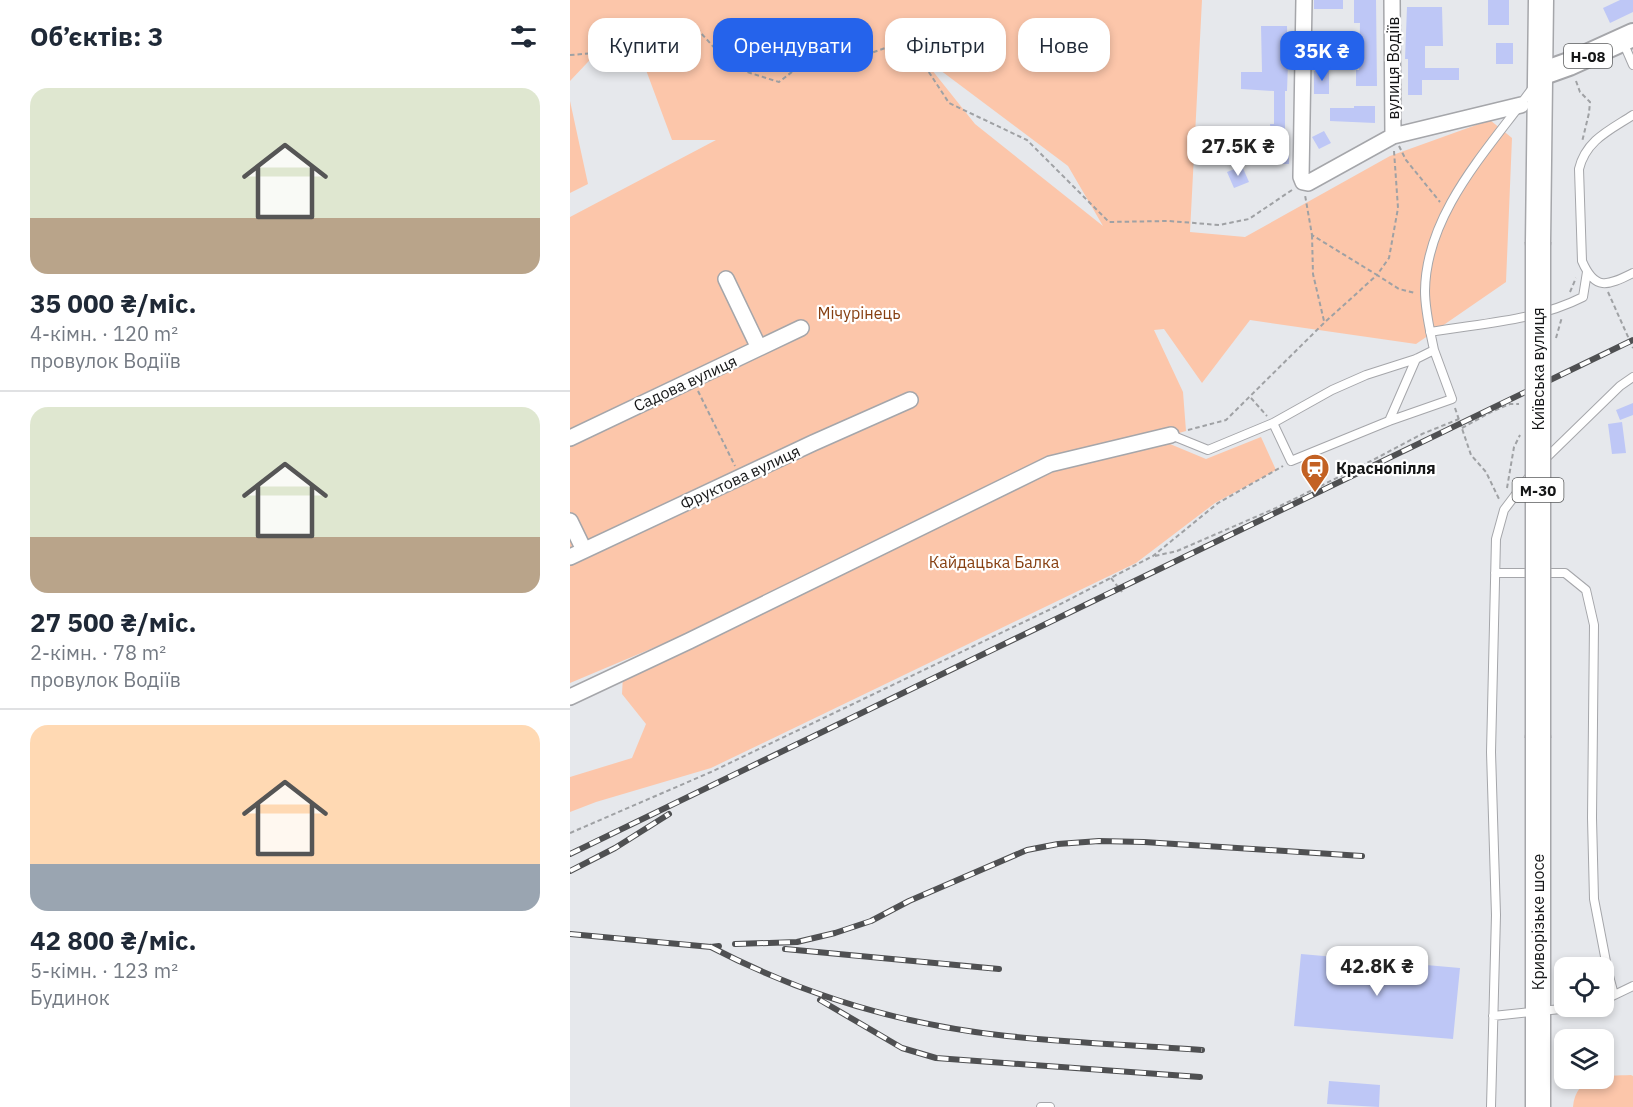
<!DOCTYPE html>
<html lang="uk">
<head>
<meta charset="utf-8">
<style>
  :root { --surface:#fff; --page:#f6f6f7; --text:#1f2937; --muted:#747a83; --line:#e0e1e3; --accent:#2563eb }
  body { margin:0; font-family:"IBM Plex Sans",sans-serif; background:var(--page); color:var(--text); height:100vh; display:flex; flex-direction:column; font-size:22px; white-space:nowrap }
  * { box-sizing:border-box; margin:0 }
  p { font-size:20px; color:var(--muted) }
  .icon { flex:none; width:33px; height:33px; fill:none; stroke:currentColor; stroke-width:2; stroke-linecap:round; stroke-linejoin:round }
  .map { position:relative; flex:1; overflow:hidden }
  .drawer { display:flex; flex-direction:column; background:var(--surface); width:570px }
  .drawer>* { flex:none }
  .banner { position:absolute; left:18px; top:18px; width:570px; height:54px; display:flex; gap:12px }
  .buttons { position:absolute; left:984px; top:957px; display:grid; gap:12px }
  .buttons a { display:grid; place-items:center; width:60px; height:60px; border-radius:12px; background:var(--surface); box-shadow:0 3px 9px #0003; font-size:30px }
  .price { position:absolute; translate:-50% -51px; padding:0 14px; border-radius:12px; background:#fff; color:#222; font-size:20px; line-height:39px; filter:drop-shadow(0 2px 3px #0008) }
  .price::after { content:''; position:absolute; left:50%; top:36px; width:18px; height:14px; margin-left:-9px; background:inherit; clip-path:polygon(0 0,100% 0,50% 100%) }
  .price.selected { background:var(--accent); color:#fff }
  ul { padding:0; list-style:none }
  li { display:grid; align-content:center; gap:12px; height:318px; padding:0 30px }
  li+li { border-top:2px solid var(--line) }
  li span { display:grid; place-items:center; height:186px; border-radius:18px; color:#555 }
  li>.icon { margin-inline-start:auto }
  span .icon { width:108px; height:108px; fill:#fffc; stroke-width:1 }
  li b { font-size:26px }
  h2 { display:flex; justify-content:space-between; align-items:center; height:72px; padding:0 30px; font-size:26px }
  .tag { padding:0 21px; border-radius:18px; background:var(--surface); box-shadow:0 3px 9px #0003; font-size:21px; line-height:54px }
  .tag.selected { background:var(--accent); color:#fff }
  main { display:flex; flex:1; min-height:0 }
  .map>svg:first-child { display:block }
  .green { fill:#fcc6aa; fill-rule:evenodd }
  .building { fill:#bec7f6 }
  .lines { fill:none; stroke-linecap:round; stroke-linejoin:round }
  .service-casing { stroke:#a5a6aa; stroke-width:10 }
  .minor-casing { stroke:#a5a6aa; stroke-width:18 }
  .primary-casing { stroke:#a5a6aa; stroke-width:26 }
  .trunk-casing { stroke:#a5a6aa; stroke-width:27 }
  .path { stroke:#9fa1a4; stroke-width:2; stroke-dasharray:4.5 3; stroke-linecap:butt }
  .service { stroke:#fff; stroke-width:8 }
  .minor { stroke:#fff; stroke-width:15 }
  .primary { stroke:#fff; stroke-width:22 }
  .trunk { stroke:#fff; stroke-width:24 }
  .rail-casing { stroke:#4f5052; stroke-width:6 }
  .rail { stroke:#fff; stroke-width:4; stroke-dasharray:11; stroke-linecap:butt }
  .trunk-bridge-casing { stroke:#a5a6aa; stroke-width:27; stroke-linecap:butt }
  .trunk-bridge { stroke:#fff; stroke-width:24 }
  .labels { text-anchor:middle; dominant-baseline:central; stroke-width:4.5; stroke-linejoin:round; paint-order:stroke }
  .shield { fill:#fff; stroke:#5b5c5d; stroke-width:1.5 }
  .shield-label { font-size:15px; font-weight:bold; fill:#151617 }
  .street-label { font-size:16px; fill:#151617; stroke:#fff }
  .park-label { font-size:16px; fill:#874012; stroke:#fff }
  .poi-label { font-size:16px; font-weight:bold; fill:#151617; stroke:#fff; text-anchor:start }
</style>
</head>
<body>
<main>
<section class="drawer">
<h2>Об’єктів: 3<svg class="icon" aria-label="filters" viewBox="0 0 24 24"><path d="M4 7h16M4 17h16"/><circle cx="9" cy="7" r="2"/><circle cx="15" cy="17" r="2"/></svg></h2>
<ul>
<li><span style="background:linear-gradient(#dfe7d0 70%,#b9a48a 0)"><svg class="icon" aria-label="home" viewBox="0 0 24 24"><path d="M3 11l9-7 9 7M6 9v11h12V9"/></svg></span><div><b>35 000 ₴/міс.</b><p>4-кімн. · 120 m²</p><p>провулок Водіїв</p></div></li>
<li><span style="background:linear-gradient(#dfe7d0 70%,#b9a48a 0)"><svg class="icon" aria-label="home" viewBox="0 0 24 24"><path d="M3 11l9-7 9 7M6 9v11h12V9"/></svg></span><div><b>27 500 ₴/міс.</b><p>2-кімн. · 78 m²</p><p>провулок Водіїв</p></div></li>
<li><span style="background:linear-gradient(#ffd9b3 75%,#9aa5b1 0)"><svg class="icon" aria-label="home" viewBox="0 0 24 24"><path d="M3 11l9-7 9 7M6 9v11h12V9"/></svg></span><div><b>42 800 ₴/міс.</b><p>5-кімн. · 123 m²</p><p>Будинок</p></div></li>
</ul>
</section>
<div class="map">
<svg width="1063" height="1107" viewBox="0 0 1063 1107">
  <rect width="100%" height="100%" fill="#e6e8ec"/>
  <path class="green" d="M0,0H632L620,232L675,237L820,156L920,120L942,138L936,282L846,344L680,320L632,383L594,329L584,330L613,392L616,431L588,439L636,459L691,437L706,470L645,503L566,563L141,768L26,802L0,812V777L62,758L76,724L52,694L53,675L363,525L517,455L211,594L0,683V217L146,140H102L63,35L33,46L0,81ZM366,67L498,166L533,226L405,124L362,70Z
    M0,101L18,184L0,193Z
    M1061,1075L1063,1076V1107H1003C1006,1074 1036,1076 1061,1075Z"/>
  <path class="building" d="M744,0H773V9H744Z
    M784,0H806L807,86H786V70H789L790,23H784Z
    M918,0H939V25H918Z
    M1050,0H1063V12L1040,23L1033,8Z
    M837,7H872L873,46H855V68H889V80H852V95H838V59H835Z
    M691,26H717L718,63L717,91H715V148H719V164H703L700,124H704V91L671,89V72H692Z
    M745,32H761V51H745Z
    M926,43H943V64H926Z
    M744,71H759V94H744Z
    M784,106H805V123L760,121V108H784Z
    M754,131L761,143L749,149L742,137Z
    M672,166L679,182L664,188L657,172Z
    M1063,403V415L1050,420L1046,410Z
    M1052,422L1056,453L1042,454L1038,424Z
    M731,954L890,968L883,1039L724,1026Z
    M759,1081L810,1085L809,1107L757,1104Z"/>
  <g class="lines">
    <g class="service-casing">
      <path id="service" d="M1053,42L1063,65
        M1063,115C1040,130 1016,140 1009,169L1012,261C1025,291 1037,286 1063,273
        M860,332C911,323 966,321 1013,297L1017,272
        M819,421L846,359
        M703,423L721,461L819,421L882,399L864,350
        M601,435L638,450L703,423L762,390L796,375L846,359L864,350C860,330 855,311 855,291C856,211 921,147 964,86
        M974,460L1050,386L1063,377
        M925,573H995L1016,590L1024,625L1022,818L1024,899L1038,972L1044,995
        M1034,1000L1063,986
        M923,1016L1020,1006
        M471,1107H480
        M921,1107L926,915L921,752L926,539L934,510L962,473"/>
    </g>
    <g class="minor-casing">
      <path id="minor" d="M734,0L731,177L733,182L738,183L823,136L951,105
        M822,0L823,136
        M156,279L189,348
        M0,438L231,328
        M0,521L14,550
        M0,557L243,443L340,400
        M0,697L119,641L480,464L601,435"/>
    </g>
    <g class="primary-casing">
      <path id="primary" d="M971,74L999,64L1063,35"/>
    </g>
    <g class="trunk-casing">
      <path id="trunk" d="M968,242L971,0
        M968,1107V738"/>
    </g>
    <path class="path" d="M0,55L38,52L121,22L149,53L177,72L209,82L232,64L278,61L338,40L379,103L457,140L539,222L599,221L649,225L679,219L722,190
      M1006,81L1010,92L1020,102L1019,113L1012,142
      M829,146L836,160L870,202
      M824,151L828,208L819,258L807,275L829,289L845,293
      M742,235L743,274L754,321
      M1000,292L1006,278
      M1038,292L1063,348
      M986,338L992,317
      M128,391L165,466
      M681,398L697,416
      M885,408L901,455L916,472L929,499
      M892,428L921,412L940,404H949
      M618,430L656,420L755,322L807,275L742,235L735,195
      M937,488L944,447L950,435
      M585,556L607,551L706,508L801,461L852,434L889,419
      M541,578L552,592
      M0,833L141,772L481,609L583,556L648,503L713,466"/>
    <use href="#service" class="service"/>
    <use href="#minor" class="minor"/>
    <use href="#primary" class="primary"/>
    <use href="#trunk" class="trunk"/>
    <g class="rail-casing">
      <path id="rail" d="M0,854L1063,340
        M0,871L45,848L99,814
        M0,934L141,947L149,946
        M165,944L227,942L265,933L301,921L339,901L457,850L488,844L529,841L574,842L792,856
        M141,947C233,995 333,1025 437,1036C501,1043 567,1045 632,1050
        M215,949L429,969
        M250,1000L332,1048L366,1058L630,1077"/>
    </g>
    <use href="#rail" class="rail"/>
    <g class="trunk-bridge-casing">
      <path id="trunk-bridge" d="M968,738V242"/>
    </g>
    <use href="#trunk-bridge" class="trunk-bridge"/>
  </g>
  <defs>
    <g id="station-pin" transform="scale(1.5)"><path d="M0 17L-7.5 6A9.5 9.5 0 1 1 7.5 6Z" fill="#c36123" stroke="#fff"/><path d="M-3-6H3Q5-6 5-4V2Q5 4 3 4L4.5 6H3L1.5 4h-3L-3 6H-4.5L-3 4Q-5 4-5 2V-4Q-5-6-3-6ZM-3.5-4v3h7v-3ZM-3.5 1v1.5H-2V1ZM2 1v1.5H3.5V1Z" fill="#fff"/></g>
  </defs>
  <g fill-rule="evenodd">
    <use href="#station-pin" x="745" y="468"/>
  </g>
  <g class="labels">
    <g class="shield">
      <rect x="994" y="44" width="48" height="24" rx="4.5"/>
      <rect x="942.5" y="478" width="51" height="24" rx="4.5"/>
    </g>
    <g class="shield-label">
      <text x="1018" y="56">Н-08</text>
      <text x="968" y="490">М-30</text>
    </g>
    <g class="street-label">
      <text transform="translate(823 68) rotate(-90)">вулиця Водіїв</text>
      <text transform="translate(968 369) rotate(-90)">Київська вулиця</text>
      <text transform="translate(115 383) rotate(-25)">Садова вулиця</text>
      <text transform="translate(170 477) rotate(-25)">Фруктова вулиця</text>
      <text transform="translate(968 922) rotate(-90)">Криворізьке шосе</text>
    </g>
    <g class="park-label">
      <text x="289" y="313">Мічурінець</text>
      <text x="424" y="562">Кайдацька Балка</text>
    </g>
    <g class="poi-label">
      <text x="766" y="468">Краснопілля</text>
    </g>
  </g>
</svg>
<div class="buttons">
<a><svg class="icon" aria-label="locate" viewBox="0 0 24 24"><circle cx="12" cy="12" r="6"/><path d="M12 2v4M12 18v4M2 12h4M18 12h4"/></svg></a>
<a><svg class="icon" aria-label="layers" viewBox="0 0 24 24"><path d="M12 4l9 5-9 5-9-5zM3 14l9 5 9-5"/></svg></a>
</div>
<b class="price selected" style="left:752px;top:82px">35K ₴</b>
<b class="price" style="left:668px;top:177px">27.5K ₴</b>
<b class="price" style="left:807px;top:997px">42.8K ₴</b>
<div class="banner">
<a class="tag">Купити</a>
<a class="tag selected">Орендувати</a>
<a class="tag">Фільтри</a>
<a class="tag">Нове</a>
</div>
</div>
</main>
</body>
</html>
